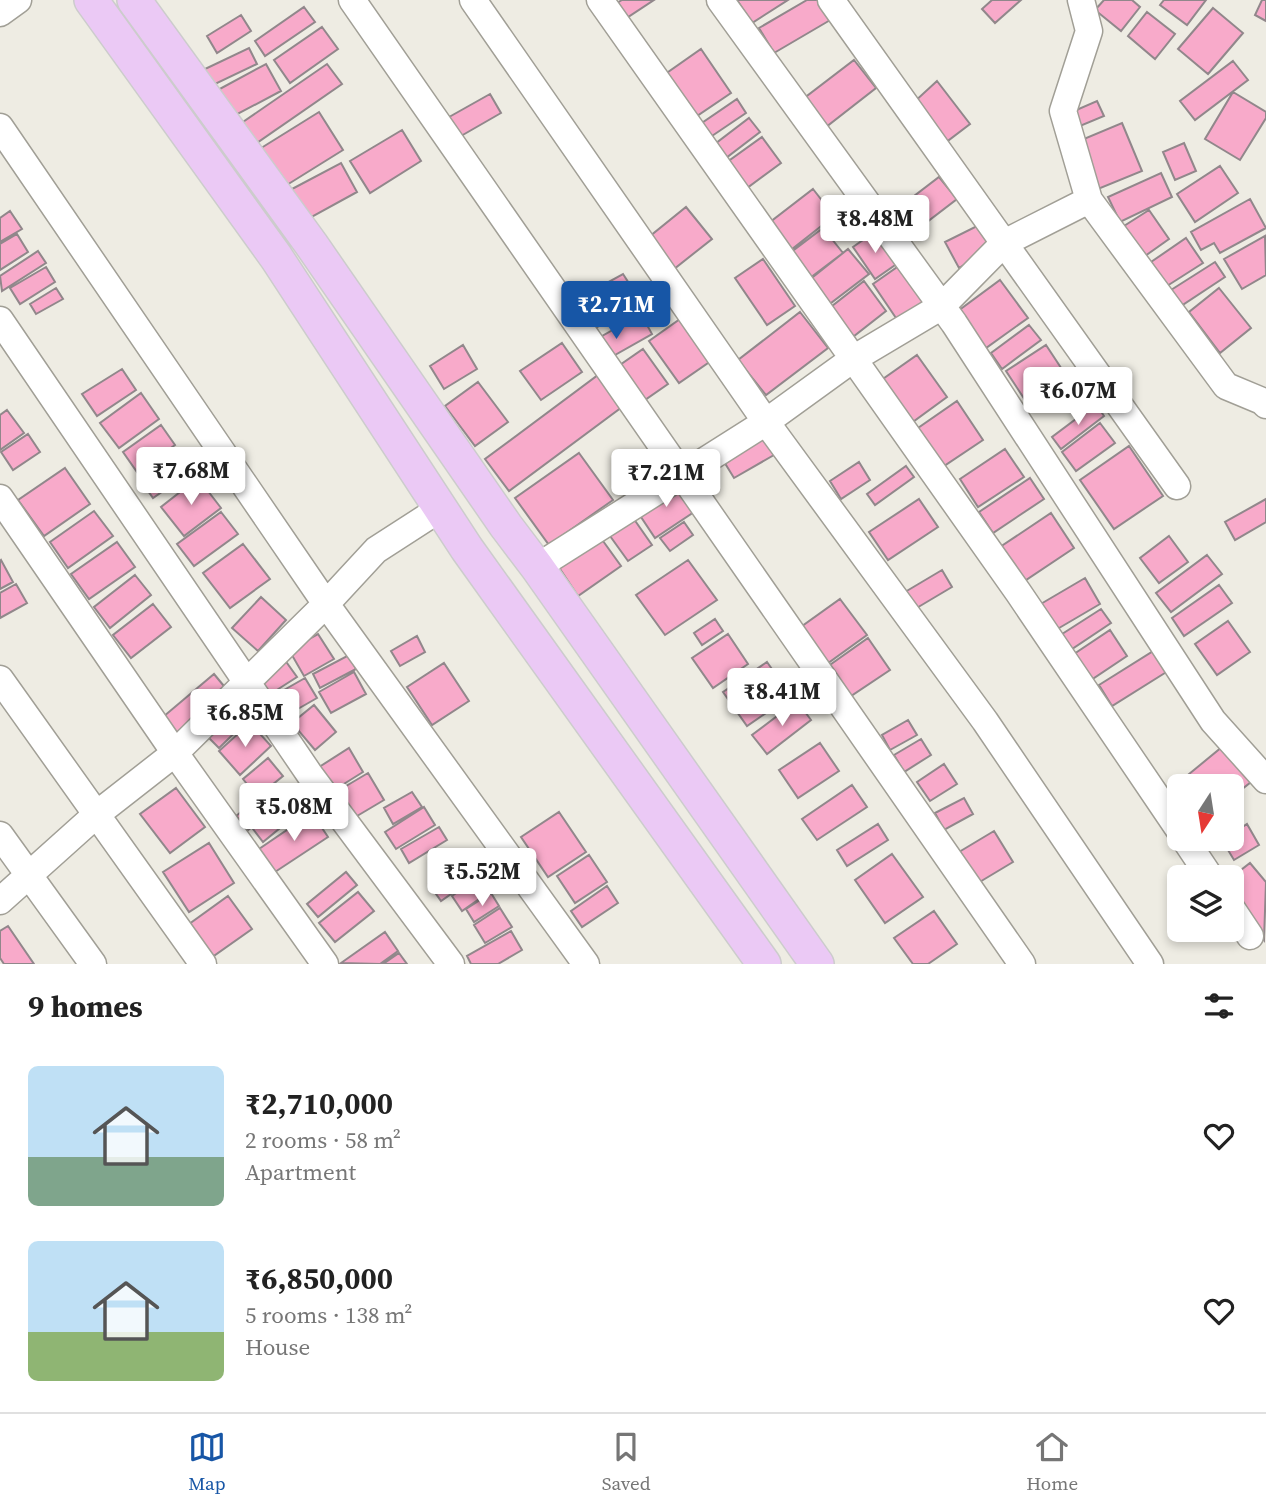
<!DOCTYPE html>
<html lang="en">
<head>
<meta charset="utf-8">
<style>
  :root { --surface:#fff; --page:#f2f2f2; --text:#222; --muted:#767676; --line:#e0e0e0; --accent:#1756a6 }
  body { margin:0; font-family:"Source Serif 4",serif; background:var(--page); color:var(--text); height:100vh; display:flex; flex-direction:column; font-size:26px; white-space:nowrap }
  * { box-sizing:border-box; margin:0 }
  p { font-size:23px; color:var(--muted) }
  .icon { flex:none; width:38px; height:38px; fill:none; stroke:currentColor; stroke-width:2; stroke-linecap:round; stroke-linejoin:round }
  .map { position:relative; height:964px; overflow:hidden }
  .details { display:flex; flex-direction:column; background:var(--surface); flex:1 }
  .details>* { flex:none }
  .needle { width:46px; rotate:192deg }
  .controls { position:absolute; left:1167px; top:774px; display:grid; gap:14px }
  .controls a { display:grid; place-items:center; width:77px; height:77px; border-radius:10px; background:var(--surface); box-shadow:0 4px 10px #0003; font-size:35px }
  .price { position:absolute; translate:-50% -60px; padding:0 16px; border-radius:7px; background:#fff; color:#222; font-size:23px; line-height:46px; filter:drop-shadow(0 2px 4px #0008) }
  .price::after { content:''; position:absolute; left:50%; top:42px; width:21px; height:16px; margin-left:-10px; background:inherit; clip-path:polygon(0 0,100% 0,50% 100%) }
  .price.on { background:var(--accent); color:#fff }
  ul { padding:0; list-style:none }
  li { display:flex; align-items:center; gap:21px; height:175px; padding:0 28px }
  li span { display:grid; place-items:center; flex:none; width:196px; height:140px; border-radius:10px; color:#555 }
  li>.icon { margin-inline-start:auto }
  span .icon { width:84px; height:84px; fill:#fffc; stroke-width:1 }
  li b { font-size:30px }
  h2 { display:flex; justify-content:space-between; align-items:center; height:84px; padding:0 28px; font-size:30px }
  .menu { display:flex; justify-content:space-around; align-items:center; height:98px; border-top:2px solid var(--line); background:var(--surface); font-size:19px; color:var(--muted) }
  .menu a { display:grid; justify-items:center; gap:4px }
  .menu .on { color:var(--accent) }
  .map>svg:first-child { display:block }
  .building { fill:#f8aaca; stroke:#91878b; stroke-width:2 }
  .lines { fill:none; stroke-linecap:round; stroke-linejoin:round }
  .minor-casing { stroke:#a19f96; stroke-width:29 }
  .major-casing { stroke:#ccc; stroke-width:36 }
  .minor { stroke:#fff; stroke-width:26 }
  .major { stroke:#ebc9f5; stroke-width:33 }
</style>
</head>
<body>
<div class="map">
<svg width="1266" height="964" viewBox="0 0 1266 964">
  <rect width="100%" height="100%" fill="#eeece3"/>
  <path class="building" d="M622,0H654L622,21L612,6Z
    M737,0H788L752,23Z
    M807,0H821L832,19L774,53L759,28Z
    M992,0H1021L995,23L982,9Z
    M1104,0H1132L1140,7L1121,31L1095,10Z
    M1164,0H1206L1187,25L1160,5Z
    M1262,0H1266V21L1255,15Z
    M304,7L315,22L265,56L255,41Z
    M1213,8L1243,33L1208,74L1178,49Z
    M1147,12L1175,34L1155,59L1128,36Z
    M241,15L251,31L217,53L207,36Z
    M322,27L338,49L290,83L274,60Z
    M249,48L257,64L213,85L205,69Z
    M701,49L731,93L691,120L661,77Z
    M854,60L876,88L826,127L803,99Z
    M1233,61L1248,80L1195,120L1180,101Z
    M266,64L281,91L230,118L216,91Z
    M327,64L342,84L254,145L240,124Z
    M937,81L970,124L945,143L913,103Z
    M1233,92L1266,112V118L1240,160L1205,139Z
    M490,94L501,113L454,140L442,121Z
    M737,99L746,113L706,140L696,127Z
    M1097,101L1104,116L1080,126L1074,111Z
    M319,112L343,150L282,188L258,150Z
    M749,118L760,132L722,161L711,147Z
    M1122,123L1142,171L1098,189L1079,141Z
    M402,130L421,161L370,193L350,161Z
    M762,137L781,163L743,191L723,165Z
    M1184,143L1196,171L1175,180L1163,152Z
    M341,163L357,192L308,219L292,189Z
    M1220,166L1238,193L1195,222L1177,194Z
    M1161,173L1172,197L1120,222L1108,197Z
    M939,177L957,199L923,225L905,203Z
    M813,189L834,216L787,253L765,226Z
    M1250,199L1266,228L1220,253L1214,243L1201,250L1191,232Z
    M686,207L712,239L669,273L644,241Z
    M1149,210L1169,239L1145,256L1124,226Z
    M10,211L22,229L0,242V218Z
    M983,223L994,249L959,268L945,242Z
    M823,228L843,253L810,278L790,253Z
    M876,231L898,263L875,279L853,247Z
    M17,234L28,252L0,270V244Z
    M1265,236L1266,275L1242,289L1224,259Z
    M1186,238L1203,263L1167,286L1151,262Z
    M848,249L869,274L827,306L808,281Z
    M38,251L46,263L2,291L0,276Z
    M763,259L795,306L767,325L735,278Z
    M1215,262L1225,277L1181,306L1171,290Z
    M903,263L931,302L898,321L873,284Z
    M46,267L55,282L20,304L10,288Z
    M623,274L630,285L567,319L561,308Z
    M1000,280L1028,318L986,348L958,311Z
    M864,281L886,311L849,340L827,310Z
    M56,288L63,299L36,314L30,304Z
    M1219,288L1251,328L1220,353L1189,312Z
    M619,295L628,311L574,339L566,323Z
    M690,312L721,354L679,383L649,341Z
    M800,312L828,348L766,395L738,360Z
    M641,314L652,334L592,368L581,348Z
    M1029,325L1041,340L1002,369L991,353Z
    M562,343L582,372L541,400L520,371Z
    M463,345L477,369L444,389L430,366Z
    M1046,345L1069,380L1029,406L1006,371Z
    M643,349L668,384L642,402L617,367Z
    M917,355L947,397L910,424L880,381Z
    M122,369L136,390L97,416L82,394Z
    M598,375L622,407L509,491L485,459Z
    M478,382L508,422L475,446L445,406Z
    M141,393L159,419L119,448L100,423Z
    M957,401L983,440L944,466L918,428Z
    M1096,404L1104,416L1061,449L1052,437Z
    M7,410L24,433L0,450V415Z
    M1100,423L1115,443L1076,471L1062,452Z
    M161,425L175,445L137,472L123,452Z
    M28,434L40,452L13,470L1,452Z
    M763,436L774,455L734,478L723,460Z
    M1129,446L1163,496L1114,529L1080,480Z
    M1005,449L1024,477L978,507L960,479Z
    M179,450L193,470L153,498L139,478Z
    M579,453L613,500L549,545L515,498Z
    M859,462L870,480L841,499L830,481Z
    M906,466L914,477L875,505L867,494Z
    M65,468L90,504L44,536L18,500Z
    M198,478L221,508L184,536L161,507Z
    M1030,478L1044,499L993,533L979,512Z
    M677,480L697,510L655,538L635,508Z
    M919,499L938,527L888,560L869,532Z
    M1266,499V522L1235,540L1225,522Z
    M94,511L113,536L68,568L50,542Z
    M221,512L238,534L194,566L177,544Z
    M629,512L652,545L628,561L605,529Z
    M1051,513L1074,548L1023,582L1000,547Z
    M684,522L693,535L670,551L660,538Z
    M598,534L621,566L578,596L556,563Z
    M1169,536L1188,562L1159,583L1140,558Z
    M117,542L135,567L89,599L71,574Z
    M243,544L270,579L230,608L203,573Z
    M1207,555L1222,574L1171,612L1156,593Z
    M1,560L13,582L0,589V561Z
    M688,560L717,600L665,635L636,595Z
    M942,570L952,587L915,609L905,592Z
    M135,575L151,595L110,628L94,607Z
    M1085,578L1100,604L1054,631L1039,605Z
    M16,584L27,603L0,618V593Z
    M1219,585L1232,603L1184,636L1172,618Z
    M261,597L286,620L258,651L232,628Z
    M840,599L867,635L824,666L798,629Z
    M153,604L171,627L131,658L113,635Z
    M1101,609L1111,623L1069,651L1059,636Z
    M715,619L723,631L702,645L694,633Z
    M1228,621L1250,652L1217,675L1195,644Z
    M1110,630L1127,656L1091,680L1074,654Z
    M318,634L334,659L304,676L289,650Z
    M728,634L748,664L713,688L692,658Z
    M417,636L425,652L400,666L391,651Z
    M868,638L890,670L848,698L827,667Z
    M1155,650L1168,671L1112,706L1099,685Z
    M349,655L356,669L320,688L313,674Z
    M282,656L297,677L269,695L255,674Z
    M767,662L791,696L747,726L723,692Z
    M444,663L469,701L432,725L407,687Z
    M354,672L366,694L331,713L319,692Z
    M214,674L228,691L172,739L157,722Z
    M305,678L317,698L282,718L270,698Z
    M243,701L255,713L219,748L207,736Z
    M797,701L811,720L767,754L752,735Z
    M314,705L336,732L315,750L292,723Z
    M908,720L917,735L890,750L882,735Z
    M250,723L271,746L240,775L219,751Z
    M921,739L931,755L904,772L894,755Z
    M820,743L839,771L798,798L779,770Z
    M1222,747L1251,782L1232,797V786H1180V796L1172,788Z
    M349,748L363,772L331,792L316,769Z
    M268,758L283,776L257,797L243,779Z
    M944,764L957,784L930,801L917,782Z
    M368,773L384,800L352,819L336,792Z
    M852,785L867,807L817,840L802,819Z
    M271,787L283,802L248,830L236,816Z
    M176,788L205,827L170,853L140,814Z
    M412,792L422,807L393,824L384,808Z
    M964,798L973,814L944,830L935,813Z
    M281,806L291,819L263,842L253,829Z
    M424,807L435,825L396,849L385,832Z
    M559,812L586,852L548,877L521,837Z
    M312,813L328,837L275,872L259,849Z
    M878,824L888,840L847,866L837,850Z
    M1247,824L1259,845L1234,860L1222,840L1232,838V834Z
    M439,827L447,840L409,863L401,849Z
    M994,831L1013,862L973,886L954,855Z
    M209,843L234,883L189,912L163,872Z
    M892,854L923,897L885,923L855,880Z
    M589,855L607,882L575,903L557,876Z
    M467,858L478,875L441,901L429,884Z
    M1250,863L1266,882L1264,940L1232,897V877Z
    M346,872L357,885L318,917L307,904Z
    M482,875L492,890L462,911L452,896Z
    M607,886L618,903L582,927L571,911Z
    M358,892L374,911L335,942L319,923Z
    M491,893L499,906L474,922L466,909Z
    M228,896L252,929L208,960L185,927Z
    M500,908L512,927L485,943L474,925Z
    M934,911L957,944L928,964H913L894,938Z
    M8,926L34,964H4L0,958V931Z
    M511,931L522,950L498,964H471L467,956Z
    M385,932L398,951L380,964L341,963Z
    M399,953L407,964H383Z"/>
  <g class="lines">
    <g class="minor-casing">
      <path id="minor" d="M352,0L1022,964
        M473,0L766,422L985,721L1150,964
        M600,0L1018,592L1180,831
        M720,0L954,323L1213,721L1266,780
        M831,0L1177,486
        M1081,0L1089,31L1063,111L1089,200L1226,386L1262,401L1266,405
        M0,13L18,0
        M0,127L326,604L586,964
        M0,320L310,775L451,964
        M0,498L175,753L325,964
        M537,567L766,422L853,359L942,306L1004,243L1089,200
        M0,679L203,964
        M0,835L93,964
        M1184,838L1210,877
        M0,901L97,814L175,753L326,604L376,550L441,508
        M1232,909L1250,936"/>
    </g>
    <g class="major-casing">
      <path id="major" d="M91,0L276,257L467,549L764,964
        M134,0L311,244L506,526L537,567L817,964"/>
    </g>
    <use href="#minor" class="minor"/>
    <use href="#major" class="major"/>
  </g>
</svg>
<div class="controls">
<a><svg class="needle" viewBox="-14 -14 28 28"><path d="M0-13l5 13h-10z" fill="#e53935"/><path d="M0 13l5-13h-10z" fill="#767676"/></svg></a>
<a><svg class="icon" aria-label="layers" viewBox="0 0 24 24"><path d="M12 4l9 5-9 5-9-5zM3 14l9 5 9-5"/></svg></a>
</div>
<b class="price" style="left:875px;top:255px">₹8.48M</b>
<b class="price on" style="left:616px;top:341px">₹2.71M</b>
<b class="price" style="left:1078px;top:427px">₹6.07M</b>
<b class="price" style="left:191px;top:507px">₹7.68M</b>
<b class="price" style="left:666px;top:509px">₹7.21M</b>
<b class="price" style="left:782px;top:728px">₹8.41M</b>
<b class="price" style="left:245px;top:749px">₹6.85M</b>
<b class="price" style="left:294px;top:843px">₹5.08M</b>
<b class="price" style="left:482px;top:908px">₹5.52M</b>
</div>
<section class="details">
<h2>9 homes<svg class="icon" aria-label="filters" viewBox="0 0 24 24"><path d="M4 7h16M4 17h16"/><circle cx="9" cy="7" r="2"/><circle cx="15" cy="17" r="2"/></svg></h2>
<ul>
<li><span style="background:linear-gradient(#bfe0f5 65%,#7fa58c 0)"><svg class="icon" aria-label="home" viewBox="0 0 24 24"><path d="M3 11l9-7 9 7M6 9v11h12V9"/></svg></span><div><b>₹2,710,000</b><p>2 rooms · 58 m²</p><p>Apartment</p></div><svg class="icon" aria-label="heart" viewBox="0 0 24 24"><path d="M12 20l-8-8c-3-5 5-10 8-4 3-6 11-1 8 4z"/></svg></li>
<li><span style="background:linear-gradient(#bfe0f5 65%,#8fb573 0)"><svg class="icon" aria-label="home" viewBox="0 0 24 24"><path d="M3 11l9-7 9 7M6 9v11h12V9"/></svg></span><div><b>₹6,850,000</b><p>5 rooms · 138 m²</p><p>House</p></div><svg class="icon" aria-label="heart" viewBox="0 0 24 24"><path d="M12 20l-8-8c-3-5 5-10 8-4 3-6 11-1 8 4z"/></svg></li>
</ul>
</section>
<nav class="menu">
<a class="on"><svg class="icon" aria-label="map" viewBox="0 0 24 24"><path d="M3 6l6-2 6 2 6-2v14l-6 2-6-2-6 2zM9 4v14M15 6v14"/></svg>Map</a>
<a><svg class="icon" aria-label="saved" viewBox="0 0 24 24"><path d="M7 4h10v16l-5-4-5 4z"/></svg>Saved</a>
<a><svg class="icon" aria-label="home" viewBox="0 0 24 24"><path d="M3 11l9-7 9 7M6 9v11h12V9"/></svg>Home</a>
</nav>
</body>
</html>
